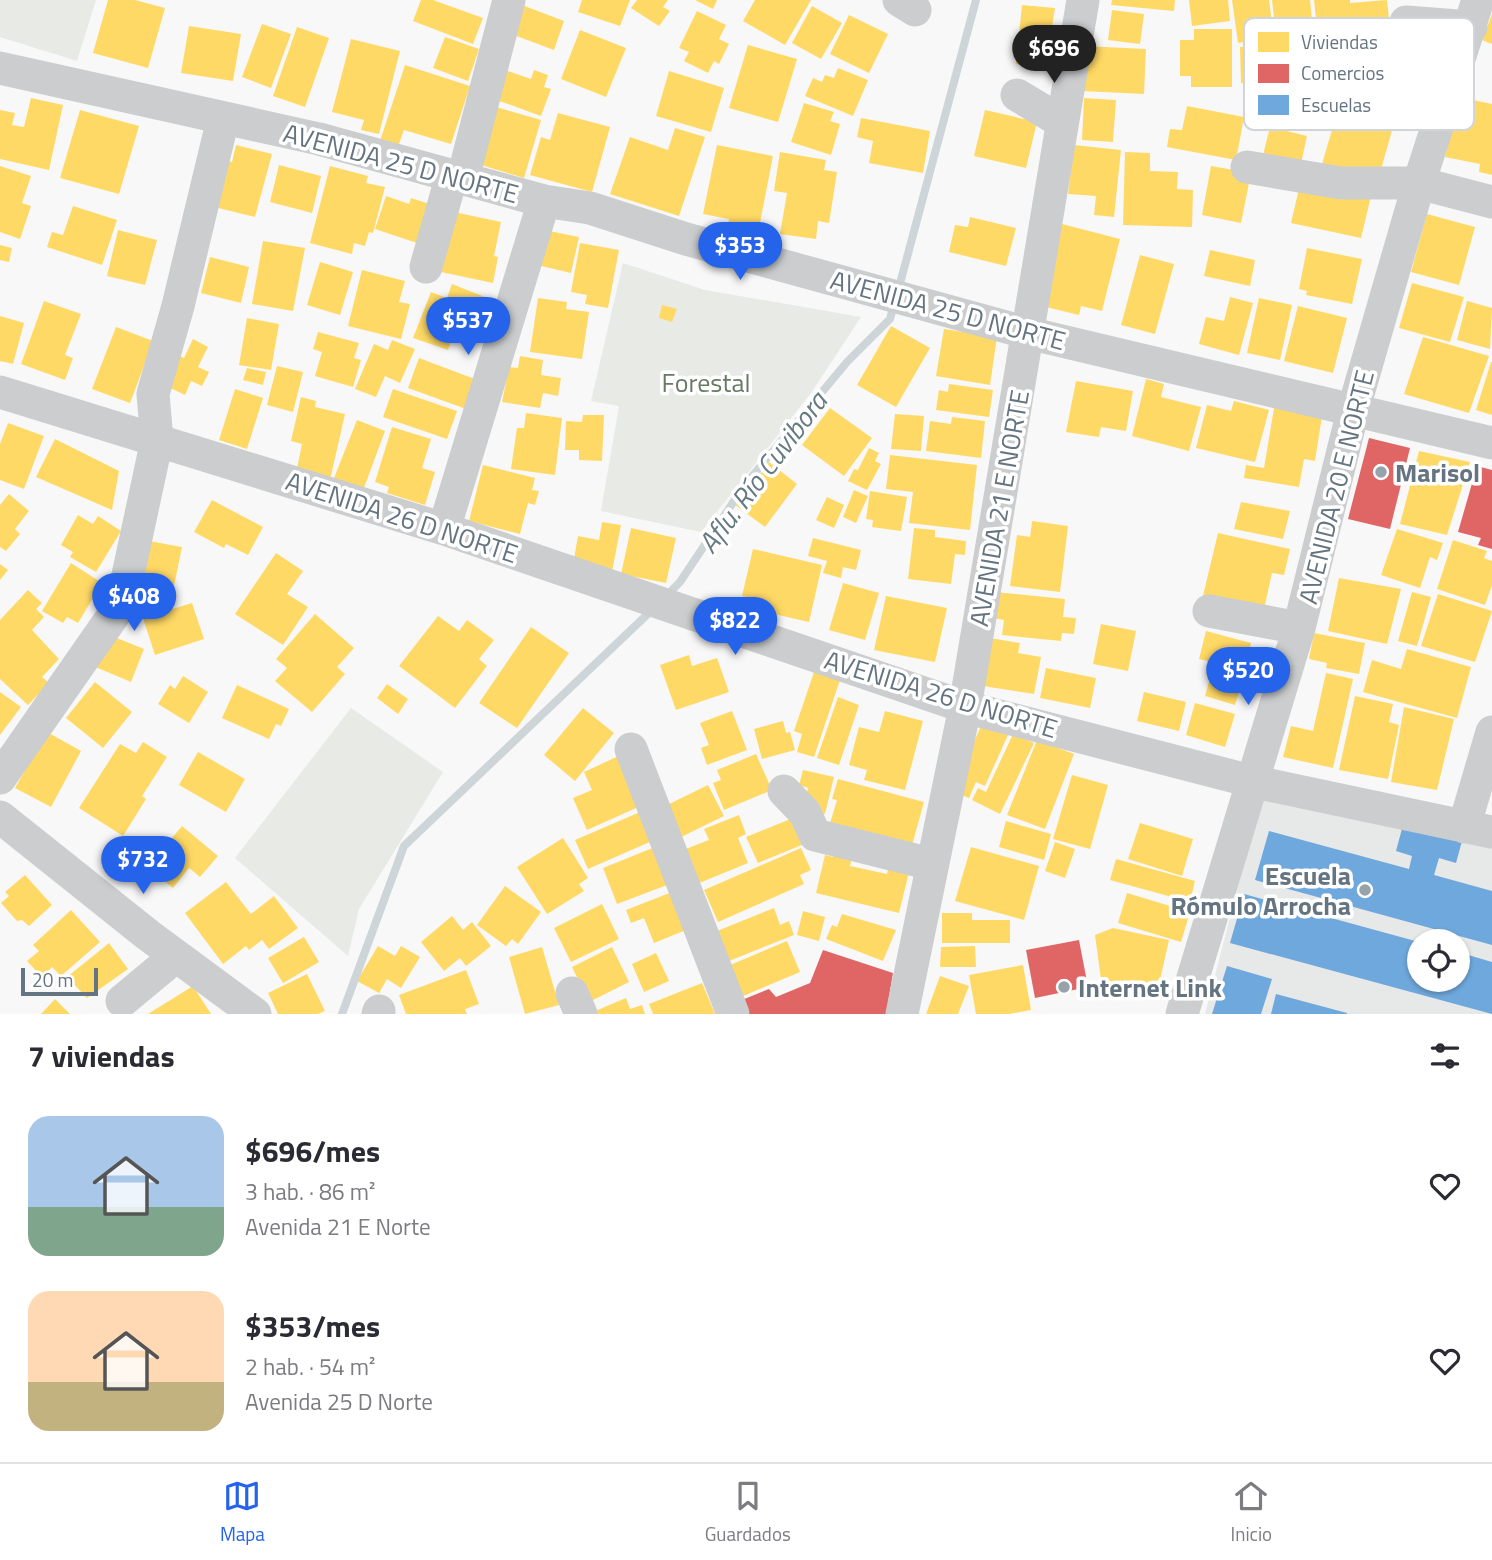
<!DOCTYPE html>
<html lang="es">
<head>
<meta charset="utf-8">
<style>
  :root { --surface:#fff; --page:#f7f7f7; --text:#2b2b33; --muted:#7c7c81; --line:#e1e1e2; --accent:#2563eb }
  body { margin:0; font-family:"Titillium Web",sans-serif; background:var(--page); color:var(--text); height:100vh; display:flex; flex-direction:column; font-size:26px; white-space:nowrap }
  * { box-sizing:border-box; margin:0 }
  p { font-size:23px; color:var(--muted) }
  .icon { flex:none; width:38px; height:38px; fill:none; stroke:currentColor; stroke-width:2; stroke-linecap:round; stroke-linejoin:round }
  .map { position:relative; height:1014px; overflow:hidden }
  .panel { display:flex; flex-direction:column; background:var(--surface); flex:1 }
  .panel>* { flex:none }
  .buttons { position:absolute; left:1407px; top:929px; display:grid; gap:14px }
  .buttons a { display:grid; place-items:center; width:63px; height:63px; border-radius:50%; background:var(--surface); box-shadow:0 2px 5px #0004; font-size:35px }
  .scale { position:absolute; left:21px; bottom:18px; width:77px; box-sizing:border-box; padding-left:7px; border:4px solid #657481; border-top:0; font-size:19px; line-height:24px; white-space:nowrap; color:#657481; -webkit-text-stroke:5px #fff; paint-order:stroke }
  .price { position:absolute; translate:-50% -60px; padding:0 16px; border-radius:24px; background:var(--accent); color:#fff; font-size:23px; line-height:46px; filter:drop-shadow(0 2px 4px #0008) }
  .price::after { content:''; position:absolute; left:50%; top:42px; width:21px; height:16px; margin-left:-10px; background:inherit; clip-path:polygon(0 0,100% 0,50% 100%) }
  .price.active { background:#222; color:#fff }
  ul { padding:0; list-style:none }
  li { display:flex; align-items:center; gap:21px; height:175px; padding:0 28px }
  li span { display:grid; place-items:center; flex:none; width:196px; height:140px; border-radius:21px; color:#555 }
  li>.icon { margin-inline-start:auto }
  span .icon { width:84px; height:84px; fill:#fffc; stroke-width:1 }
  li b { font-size:30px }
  h2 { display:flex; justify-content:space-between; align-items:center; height:84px; padding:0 28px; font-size:30px }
  .dock { display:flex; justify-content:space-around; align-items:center; height:98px; border-top:2px solid var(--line); background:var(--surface); font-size:19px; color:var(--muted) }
  .dock a { display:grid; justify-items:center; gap:4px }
  .dock .active { color:var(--accent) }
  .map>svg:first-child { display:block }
  .built { fill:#e7e8e8; fill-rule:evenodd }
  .green { fill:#e7eae5 }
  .homes { fill:#ffd966 }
  .shops { fill:#e06666 }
  .schools { fill:#6fa8dc }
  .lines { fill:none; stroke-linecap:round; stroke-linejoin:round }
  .stream { stroke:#ced5d8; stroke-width:8 }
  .minor { stroke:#cbcdce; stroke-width:33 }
  .poi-dot { fill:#98a2ab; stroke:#fff; stroke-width:2.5 }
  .labels { text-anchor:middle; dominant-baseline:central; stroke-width:7; stroke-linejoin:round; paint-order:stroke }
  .street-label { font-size:26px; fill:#657481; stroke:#fff }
  .park-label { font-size:26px; fill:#677a64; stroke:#fff }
  .poi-label { font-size:26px; font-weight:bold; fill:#657481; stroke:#fff; text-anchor:start }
  .water-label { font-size:28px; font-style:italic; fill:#657a82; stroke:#fff }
  .key { fill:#fff; stroke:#d1d5d9; stroke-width:2 }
  .key-label { font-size:19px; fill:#657481 }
</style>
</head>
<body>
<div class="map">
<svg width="1492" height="1014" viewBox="0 0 1492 1014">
  <rect width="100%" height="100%" fill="#f8f8f8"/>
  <path class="built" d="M1263,790L1492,838V1014H1205ZM1419,942H1458V980H1419Z"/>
  <path class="green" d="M0,0H96L77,61L0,37Z
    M623,263L705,290L861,317L811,393L701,532L601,511L619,406L591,401Z
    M351,708L443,772L359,909L348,956L235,858Z"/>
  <path class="homes" d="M108,0H135L165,8L148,68L93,53Z
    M421,0H433L483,18L473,44L413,21Z
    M582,0H630L620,26L578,12Z
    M637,0H668L663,7L670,11L659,26L631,8Z
    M695,0H717L713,9Z
    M755,0H811L785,45L743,21Z
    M1112,0H1175L1174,11L1111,5Z
    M1189,0H1228L1230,21L1192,26Z
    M1232,0H1269L1274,38L1238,43Z
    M1272,0H1310L1313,31L1276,35Z
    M1314,0H1350V3L1387,0L1391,38L1319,47Z
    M522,5L564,21L554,50L511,34Z
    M1022,5L1055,8L1046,66L1016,64Z
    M812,6L842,23L821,59L792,43Z
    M1112,10L1144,14L1140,44L1108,40Z
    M697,11L726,25L719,39L729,44L719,64L714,61L708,73L684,61L689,52L679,48Z
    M1492,14V44L1482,40Z
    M849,15L888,34L869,73L830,54Z
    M262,24L291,34L271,88L242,77Z
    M189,26L241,34L233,81L181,73Z
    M297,27L329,38L305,107L273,96Z
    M1194,29H1232V87H1191V76H1180V40H1194Z
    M580,30L626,48L606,97L561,79Z
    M445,37L479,49L468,81L433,68Z
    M351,39L400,51L379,134L361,130L364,120L332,112Z
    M1297,44L1299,80L1241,83L1240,47Z
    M748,45L797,59L778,122L729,108Z
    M1084,46L1146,49L1144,94L1082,91Z
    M405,65L470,86L451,144L404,130L398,147L380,141Z
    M838,68L868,80L853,116L805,96L813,78L822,82L825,75L834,78Z
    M502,69L531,79L534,70L548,75L544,87L551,89L541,116L491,98Z
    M669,71L724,88L711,132L656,116Z
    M1356,90L1400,102L1378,180L1322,164L1334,123L1345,126Z
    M1458,97L1492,104V175L1479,172L1480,164L1445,157Z
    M31,98L63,105L49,170L0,159V110L15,113L12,125L24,127Z
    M1084,98L1116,100L1113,142L1082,140Z
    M804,103L834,112L830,121L840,124L831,155L791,142Z
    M489,105L541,120L524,178L481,165Z
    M1187,106L1244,117L1236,160L1167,147L1170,129L1182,130Z
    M80,110L139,126L119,194L60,178Z
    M985,110L1037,122L1026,168L974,156Z
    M558,113L610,127L592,192L530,175L541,137L550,140Z
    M861,118L930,131L923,173L869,163L873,141L857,137Z
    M1270,127L1307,136L1300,168L1262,159Z
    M675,128L705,137L679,216L610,194L630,137L668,150Z
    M236,145L272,154L255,217L210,206L223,160L232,162Z
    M717,145L773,156L758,233L728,227L729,219L703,214Z
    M1074,145L1121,150L1114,217L1094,215L1096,196L1068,194Z
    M780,152L826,160L824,170L837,172L829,223L818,221L816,239L780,234L787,193L774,191Z
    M1125,152L1150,153V171L1178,172L1177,189L1193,190L1192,227L1123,225Z
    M279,165L321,176L312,213L270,202Z
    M0,166L31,176L22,203L31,206L20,239L0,232Z
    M330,166L368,176L366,183L385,187L373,233L369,232L365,246L354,243L352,254L310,243Z
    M1211,166L1251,173L1241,223L1202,215Z
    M1301,180L1371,196L1361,238L1291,223Z
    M386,196L409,204L411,198L436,206L423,245L375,229Z
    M73,206L117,220L102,265L47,247L52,232L63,235Z
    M454,212L501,222L494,256L498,257L493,283L441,272Z
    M1427,214L1475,227L1459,285L1411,272Z
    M970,217L1016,228L1006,266L949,252L955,225L968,227Z
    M1062,224L1120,239L1102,311L1081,306L1079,315L1042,306Z
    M118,230L157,240L145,285L107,276Z
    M544,230L579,237L571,273L537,265Z
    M263,241L305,248L293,311L252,304Z
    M580,243L619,250L608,308L585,304L587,295L571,292Z
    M0,245L12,248L9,262L0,260Z
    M1307,248L1362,259L1352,304L1306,295L1307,291L1299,289Z
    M1210,250L1255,260L1250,286L1204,276Z
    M1140,255L1174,264L1155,334L1121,325Z
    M210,257L249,267L241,303L201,293Z
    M320,262L353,272L340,315L307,305Z
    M362,270L405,281L399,302L410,304L401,339L348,326Z
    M1412,283L1464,297L1450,342L1399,328Z
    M452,284L485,297L469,338L454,332L448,350L413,338L431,292L447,298Z
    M1230,297L1253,303L1239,355L1199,344L1206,317L1224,321Z
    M538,298L567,302L566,309L589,312L582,359L530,352Z
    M1259,298L1292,305L1280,360L1247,353Z
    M44,301L81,314L65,355L73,358L65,380L21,364Z
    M1467,301L1492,308L1490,349L1457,340Z
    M662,305L677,309L672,322L659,318Z
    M1298,306L1347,318L1333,373L1284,361Z
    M0,316L24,323L13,364L0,361Z
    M247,318L279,324L271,370L239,365Z
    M891,326L930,348L896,407L857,385Z
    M116,327L161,344L147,358L130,403L92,389Z
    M944,329L997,337L990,385L936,376Z
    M318,332L359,343L354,358L361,360L353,387L315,376L322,352L313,349Z
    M1423,337L1489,356L1469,413L1404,394Z
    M193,339L208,347L198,367L209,372L202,386L191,381L185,395L160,383L174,353L184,358Z
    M392,340L415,349L400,383L385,376L376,397L355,389L374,344L388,350Z
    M520,356L543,360L541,375L561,378L558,396L543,393L540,408L502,402L509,367L518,368Z
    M419,358L480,381L469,410L408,388Z
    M1491,362H1492V415L1476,410Z
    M277,366L303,372L293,412L267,405Z
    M247,368L266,372L263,385L243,380Z
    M1146,379L1164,384L1161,397L1201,407L1189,451L1132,436Z
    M1076,381L1133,391L1126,431L1101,427L1099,437L1066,432Z
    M949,384L993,390L989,417L936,410L939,390L948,392Z
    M235,389L263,398L247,449L219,440Z
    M393,389L457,411L447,439L383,417Z
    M301,397L316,401L315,407L345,414L330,480L296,473L302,444L291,441Z
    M1234,401L1269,410L1255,462L1196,448L1207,405L1231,411Z
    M830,408L872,438L844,476L802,445Z
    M1274,408L1322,416L1315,461L1304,459L1299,487L1244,478L1246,465L1264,468Z
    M526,413L562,418L555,475L511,469L517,428H524Z
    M895,414L924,416L921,451L891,449Z
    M583,415H604L602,461L579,460V450H565L566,421L582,422Z
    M952,417L985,421L981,458L926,451L930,421L951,424Z
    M357,420L385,431L361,496L334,478Z
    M8,423L44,436L24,489L0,480V444Z
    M392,427L431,439L422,468L435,472L425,505L387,493L389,487L375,482Z
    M55,439L119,471L112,510L36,477Z
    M869,448L879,453L875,461L881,464L867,490L848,481L854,469L858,470Z
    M1419,451L1470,462L1447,535L1400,524Z
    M890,455L977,465L970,530L909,523L913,492L886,489Z
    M769,462L797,484L765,527L734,504L757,472L760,474Z
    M483,465L535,478L532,490L539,491L535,505L528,503L520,534L469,521Z
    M854,490L868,496L856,523L843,517Z
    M870,491L907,497L901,531L872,527L873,520L866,519Z
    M9,494L29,511L15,529L20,534L6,551L0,547V505Z
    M827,497L844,505L834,528L816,520Z
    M212,500L263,527L248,555L226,544L224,548L194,532Z
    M1241,502L1290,511L1283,539L1234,529Z
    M78,515L93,524L98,516L121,531L96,572L70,557L73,552L61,545Z
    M1032,521L1068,526L1060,592L1010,586L1017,535L1030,537Z
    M602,522L621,525L611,577L572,570L578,536L599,540Z
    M631,528L676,538L666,583L621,574Z
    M914,528L935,530V537L966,541L965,555L955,554L951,584L908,579Z
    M1397,529L1443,543L1437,560L1430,557L1420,588L1381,575Z
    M1218,533L1290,549L1284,575L1272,573L1263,614L1202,600Z
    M813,538L861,550L856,570L843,567L841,578L823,573L827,561L808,556Z
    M1453,540L1487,551L1484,558L1492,561V585L1485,605L1437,589Z
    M149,541L182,547L173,591L135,584Z
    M753,549L822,565L809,622L756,610L758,599L742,596Z
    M276,553L303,571L287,594L308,607L283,645L235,614Z
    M71,563L102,583L78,623L67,617L63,623L42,611Z
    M0,564L8,570L0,580Z
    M1339,578L1401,589L1387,644L1328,631Z
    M843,583L879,593L865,640L829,630Z
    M28,590L42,603L36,609L44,617L32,630L59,659L42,677L49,683L28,705L0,679V620Z
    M995,592L1065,599L1063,617L1076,618L1074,634L1062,633L1061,641L1002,635L1004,620L993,618Z
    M1412,592L1431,597L1417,646L1398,641Z
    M1438,594L1492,611L1475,662L1421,646Z
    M886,596L947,608L935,662L874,650Z
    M192,603L204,639L155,655L143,618Z
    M315,614L354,648L337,667L345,674L312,712L275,681L287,668L276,659Z
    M438,616L459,631L467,620L494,640L479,659L487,666L455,708L399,666Z
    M1101,624L1136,631L1128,671L1093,664Z
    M531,627L569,653L517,728L479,703Z
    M1206,631L1251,643L1245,670L1199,659Z
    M1314,633L1365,643L1359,674L1326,668L1327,663L1309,659Z
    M107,634L144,649L131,682L93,666Z
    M990,638L1020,643L1018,653L1041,657L1034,694L983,686Z
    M1407,649L1471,667L1457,718L1363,692L1372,660L1401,669Z
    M689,655L692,666L717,658L729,692L676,710L660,665Z
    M1213,667L1244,675L1235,705L1205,696Z
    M1046,668L1096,678L1090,708L1040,698Z
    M814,672L840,680L814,757L797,752L802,734L794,731Z
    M1326,673L1353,679L1333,768L1283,757L1291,726L1313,731Z
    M183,676L208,692L189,723L158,704L170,685L175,689Z
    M95,682L132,712L103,748L66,718Z
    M387,684L408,699L398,714L377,698Z
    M237,685L289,709L281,726L276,724L269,739L222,718Z
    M0,692L21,707L0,735Z
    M1144,692L1186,702L1179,731L1137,721Z
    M1355,696L1393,704L1389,722L1399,725L1388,779L1339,770Z
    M838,697L859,705L839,765L817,758Z
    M1195,703L1235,714L1225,747L1186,735Z
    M1404,707L1454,719L1437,790L1391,782Z
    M583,708L614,733L575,781L544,755Z
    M732,711L747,750L707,765L701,748L709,745L700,723Z
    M885,711L923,721L905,790L864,780L867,770L849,765L859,727L879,732Z
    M783,721L786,733L790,732L795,750L762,759L754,729Z
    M982,724L1008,735L985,786L976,782L969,798L952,791Z
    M47,732L81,751L51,807L15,788Z
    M1013,734L1034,743L1000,814L972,800L978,788L986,792Z
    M1037,740L1074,754L1045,829L1007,815Z
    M143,742L167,757L142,796L146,799L123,836L79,808L120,744L136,753Z
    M198,752L245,779L226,812L179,785Z
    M623,754L645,804L587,830L573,798L592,790L584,772Z
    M756,754L772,790L724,810L713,783L721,780L717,770Z
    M803,770L834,777L825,814L803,809L808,788L799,785Z
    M1072,775L1108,785L1090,849L1053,839Z
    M838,779L924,802L909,856L827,833L837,800L832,799Z
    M708,785L724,816L675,840L659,809Z
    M647,809L659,838L588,869L575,840Z
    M803,814L814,840L758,863L746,837Z
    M739,815L746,834L738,838L748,863L692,886L678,852L709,840L704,829Z
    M1006,821L1051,834L1044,860L999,847Z
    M1140,823L1193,839L1182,876L1128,859Z
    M182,826L218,856L200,877L189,868L173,888L147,868Z
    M563,838L588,878L579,884L584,891L547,914L517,867Z
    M1055,842L1075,849L1065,878L1045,871Z
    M837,843L855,847L850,866L887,874L890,859L911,864L899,913L816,893L825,855L833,857Z
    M660,845L675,882L617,904L603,868Z
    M971,847L1039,866L1024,920L955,901Z
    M801,848L811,870L800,875L804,884L718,922L704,890Z
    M1116,859L1195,881L1190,902L1110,880Z
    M25,875L52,905L29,926L22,920L17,921L1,903L9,896L5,892Z
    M226,882L251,914L274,896L298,928L269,949L262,940L249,950L246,946L223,964L185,913Z
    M505,886L541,912L518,944L512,939L506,946L477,925Z
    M672,892L686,930L654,943L644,918L631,923L626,910Z
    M1127,893L1190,912L1181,942L1118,923Z
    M602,904L619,939L571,962L554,928Z
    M774,908L780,925L789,921L794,935L724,963L712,933Z
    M71,910L100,942L61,976L52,967L42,977L27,961L39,951L33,945Z
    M803,911L825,917L819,941L797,935Z
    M942,913H972V920H1010V943H942Z
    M842,914L896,930L883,961L826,939L832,925L837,927Z
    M452,916L463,930L472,922L491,946L466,966L460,958L444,971L421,942Z
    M1113,928L1169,940L1160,980L1124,988L1121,980L1102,987L1095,935Z
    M304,937L319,962L283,983L268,958Z
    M787,941L800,972L736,999L723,968Z
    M109,943L128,969L87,998L67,977Z
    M378,946L395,956L401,946L420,957L401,988L387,979L379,993L357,981Z
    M975,946L976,967H940L941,947Z
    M542,947L559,1005L525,1014L509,957Z
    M612,947L629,982L589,1002L572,967Z
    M656,953L669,981L644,992L632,964Z
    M1023,965L1031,1010L1009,1014H976L969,975Z
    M466,970L479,1004L465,1009L467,1014H406L399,995Z
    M307,974L325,1011L318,1014H278L268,993Z
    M940,976L969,986L958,1014H926Z
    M702,983L715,1014H653L649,1004Z
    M193,986L211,1014H148Z
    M626,998L630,1009L642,1005L645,1014H588Z
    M55,999L70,1014H41Z"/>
  <path class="shops" d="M1369,438L1410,448L1390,529L1348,519Z
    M1477,466L1492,470V549L1478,545L1481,538L1458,532Z
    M1079,940L1088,987L1035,998L1026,950Z
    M823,950L893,973L886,1014H741L737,1002L769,989L776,997L810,983Z"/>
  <path class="schools" d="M1403,825L1462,841L1456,863L1439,858L1434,875L1492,891V945L1255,880L1269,831L1409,869L1412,856L1396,851Z
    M1244,894L1419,942V980H1458V952L1492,962V1014L1230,943Z
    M1227,966L1272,979L1261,1014H1212Z
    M1276,994L1347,1013V1014H1271Z"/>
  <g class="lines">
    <path class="stream" d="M898,291L976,0
      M667,595L680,582L744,486L847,362L890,319L894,304
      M342,1014L404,846L653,609"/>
    <path class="minor" d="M899,0L915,10
      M1406,22L1471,27
      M0,68L319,139L544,201L590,208L686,239L1028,333L1492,443
      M1017,95L1062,122
      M1247,167L1341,183H1419L1492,202
      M463,178L509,0
      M426,267L452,175
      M0,392L444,529L965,707L1255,782L1492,832
      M444,529L544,201
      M1209,611L1299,628
      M631,749L733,1014
      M0,778L122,603L157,440L153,394L178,306L223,119
      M784,791L805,813L815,835L931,864
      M0,817L148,935L255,1014
      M1464,827L1492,732
      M572,993L581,1014
      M122,1001L176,956
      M378,1014L379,1011
      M902,1014L965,707L1083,0
      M1182,1014L1299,628L1353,411L1419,183L1478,0"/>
  </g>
  <g class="poi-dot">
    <circle cx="1381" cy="472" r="7"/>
    <circle cx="1365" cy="890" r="7"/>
    <circle cx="1064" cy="987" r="7"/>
  </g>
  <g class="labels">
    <g class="street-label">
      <text transform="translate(401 163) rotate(15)">AVENIDA 25 D NORTE</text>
      <text transform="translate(948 310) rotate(15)">AVENIDA 25 D NORTE</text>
      <text transform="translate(1336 487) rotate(-76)">AVENIDA 20 E NORTE</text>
      <text transform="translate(999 508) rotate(-80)">AVENIDA 21 E NORTE</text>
      <text transform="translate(402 517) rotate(18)">AVENIDA 26 D NORTE</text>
      <text transform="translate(941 694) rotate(17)">AVENIDA 26 D NORTE</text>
    </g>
    <g class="park-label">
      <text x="706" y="382">Forestal</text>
    </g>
    <g class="poi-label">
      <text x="1395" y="472">Marisol</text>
      <text x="1351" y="875" text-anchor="end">Escuela<tspan x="1351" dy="30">Rómulo Arrocha</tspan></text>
      <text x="1078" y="987">Internet Link</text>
    </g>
    <g class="water-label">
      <text transform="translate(762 472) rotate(-53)">Aflu. Río Cuvibora</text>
    </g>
  </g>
  <rect x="1244" y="18" width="230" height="112" rx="10" class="key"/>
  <rect x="1258" y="32" width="31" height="20" fill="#ffd966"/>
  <rect x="1258" y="64" width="31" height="19" fill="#e06666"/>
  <rect x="1258" y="95" width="31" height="20" fill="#6fa8dc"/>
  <g class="key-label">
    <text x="1301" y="49">Viviendas</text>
    <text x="1301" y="80">Comercios</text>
    <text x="1301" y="112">Escuelas</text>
  </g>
</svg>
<div class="buttons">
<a><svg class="icon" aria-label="locate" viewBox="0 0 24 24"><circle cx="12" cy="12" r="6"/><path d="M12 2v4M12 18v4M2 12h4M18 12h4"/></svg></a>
</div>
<div class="scale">20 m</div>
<b class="price active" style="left:1054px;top:85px">$696</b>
<b class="price" style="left:740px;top:282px">$353</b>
<b class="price" style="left:468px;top:357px">$537</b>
<b class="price" style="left:134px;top:633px">$408</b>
<b class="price" style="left:735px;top:657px">$822</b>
<b class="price" style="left:1248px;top:707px">$520</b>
<b class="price" style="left:143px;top:896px">$732</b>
</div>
<section class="panel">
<h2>7 viviendas<svg class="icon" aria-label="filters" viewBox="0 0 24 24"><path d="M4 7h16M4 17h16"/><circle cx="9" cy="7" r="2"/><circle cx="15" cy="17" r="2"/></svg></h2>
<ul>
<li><span style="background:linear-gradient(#a9c7e8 65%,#7fa58c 0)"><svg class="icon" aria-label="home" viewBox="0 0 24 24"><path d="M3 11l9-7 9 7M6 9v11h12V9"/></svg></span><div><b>$696/mes</b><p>3 hab. · 86 m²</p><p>Avenida 21 E Norte</p></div><svg class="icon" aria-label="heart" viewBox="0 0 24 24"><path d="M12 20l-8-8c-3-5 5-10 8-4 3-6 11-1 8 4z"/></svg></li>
<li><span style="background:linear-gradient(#ffd9b3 65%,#c2b280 0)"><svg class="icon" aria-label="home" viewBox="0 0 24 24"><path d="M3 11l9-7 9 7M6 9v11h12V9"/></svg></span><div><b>$353/mes</b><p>2 hab. · 54 m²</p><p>Avenida 25 D Norte</p></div><svg class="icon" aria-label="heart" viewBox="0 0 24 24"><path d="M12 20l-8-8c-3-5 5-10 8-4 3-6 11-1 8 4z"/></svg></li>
</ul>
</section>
<nav class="dock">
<a class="active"><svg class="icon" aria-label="map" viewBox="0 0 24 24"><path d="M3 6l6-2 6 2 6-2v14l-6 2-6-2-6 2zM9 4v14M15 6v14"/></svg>Mapa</a>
<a><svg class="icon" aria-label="saved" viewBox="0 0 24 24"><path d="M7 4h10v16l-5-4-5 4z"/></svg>Guardados</a>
<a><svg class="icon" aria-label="home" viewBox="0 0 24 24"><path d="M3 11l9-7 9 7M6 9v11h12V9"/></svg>Inicio</a>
</nav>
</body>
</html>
